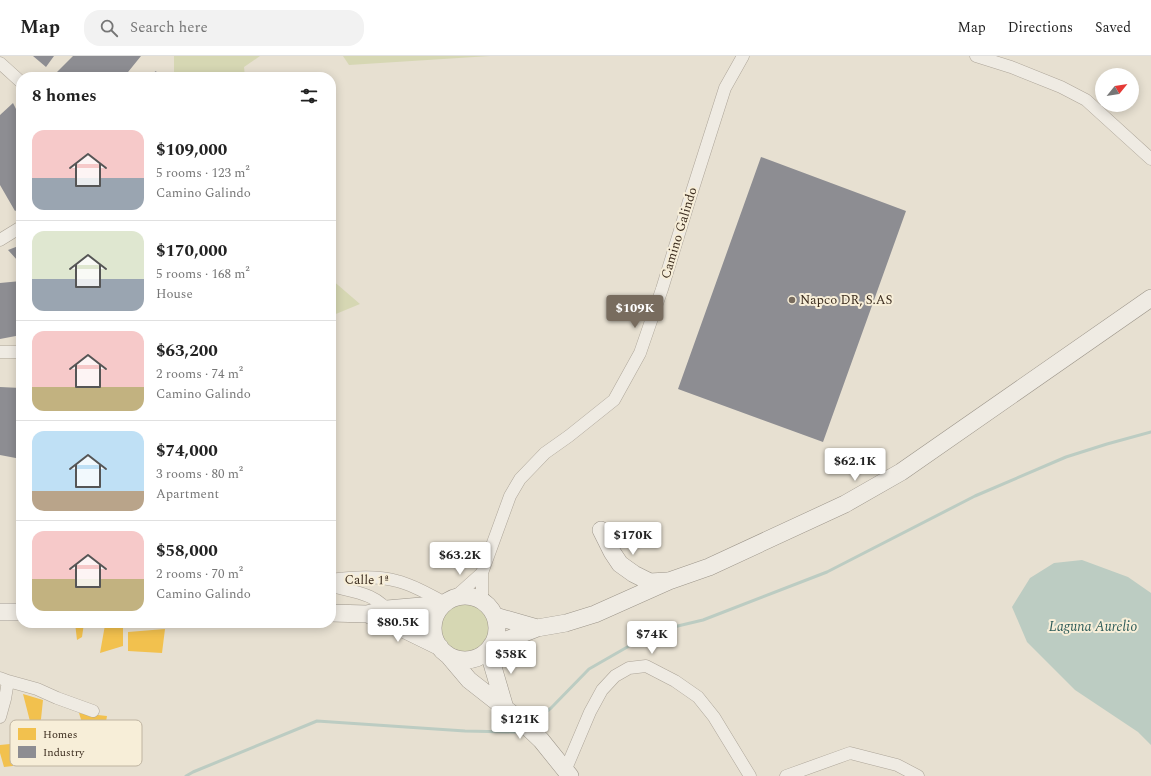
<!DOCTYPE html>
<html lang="en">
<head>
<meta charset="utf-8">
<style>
  :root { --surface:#fff; --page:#f2f2f2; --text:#222; --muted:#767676; --line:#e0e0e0; --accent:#786c5e }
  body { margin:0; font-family:Spectral,serif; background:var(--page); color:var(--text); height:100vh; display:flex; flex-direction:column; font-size:15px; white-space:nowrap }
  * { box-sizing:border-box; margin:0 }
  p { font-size:13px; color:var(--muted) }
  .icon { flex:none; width:22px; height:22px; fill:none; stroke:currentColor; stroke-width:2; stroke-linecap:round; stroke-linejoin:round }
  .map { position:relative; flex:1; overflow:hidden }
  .details { position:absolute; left:16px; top:16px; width:320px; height:556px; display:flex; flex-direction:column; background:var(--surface); border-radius:16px; box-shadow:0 2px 10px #0003 }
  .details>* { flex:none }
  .needle { width:26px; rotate:60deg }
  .fabs { position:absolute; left:1095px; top:12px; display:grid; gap:8px }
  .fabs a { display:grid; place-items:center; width:44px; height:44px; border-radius:50%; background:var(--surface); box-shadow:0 2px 10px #0003; font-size:20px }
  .price { position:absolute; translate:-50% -34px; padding:0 9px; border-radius:4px; background:#fff; color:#222; font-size:13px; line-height:26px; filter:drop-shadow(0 1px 2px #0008) }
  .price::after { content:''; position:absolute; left:50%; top:24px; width:12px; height:9px; margin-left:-6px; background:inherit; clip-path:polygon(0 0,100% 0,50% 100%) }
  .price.active { background:var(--accent); color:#fff }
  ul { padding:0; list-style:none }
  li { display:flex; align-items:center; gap:12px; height:100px; padding:0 16px }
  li+li { border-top:1px solid var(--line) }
  li span { display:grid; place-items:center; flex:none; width:112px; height:80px; border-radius:12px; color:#555 }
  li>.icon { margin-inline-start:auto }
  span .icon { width:48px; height:48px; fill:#fffc; stroke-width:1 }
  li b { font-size:17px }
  h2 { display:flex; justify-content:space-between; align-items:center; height:48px; padding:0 16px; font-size:17px }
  header { display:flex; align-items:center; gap:24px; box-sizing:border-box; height:56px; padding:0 20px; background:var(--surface); border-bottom:1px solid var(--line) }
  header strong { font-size:19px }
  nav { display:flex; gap:22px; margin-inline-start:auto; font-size:14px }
  .search { width:280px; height:36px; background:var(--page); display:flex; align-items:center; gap:10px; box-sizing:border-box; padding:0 14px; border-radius:16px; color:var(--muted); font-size:15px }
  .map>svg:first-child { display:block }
  .green { fill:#d6d7b3 }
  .water { fill:#bcccc2 }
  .homes { fill:#f2c14e }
  .industry { fill:#8d8d92 }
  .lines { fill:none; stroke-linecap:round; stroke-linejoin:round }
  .stream { stroke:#bcccc2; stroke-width:3 }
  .street-casing { stroke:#ada599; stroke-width:13 }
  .secondary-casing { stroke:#9c958a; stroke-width:18 }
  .street { stroke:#efebe3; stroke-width:12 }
  .secondary { stroke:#efebe3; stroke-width:17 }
  .poi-dot { fill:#786c5e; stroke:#f7eed8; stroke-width:1.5 }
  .labels { text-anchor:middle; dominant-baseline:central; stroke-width:4; stroke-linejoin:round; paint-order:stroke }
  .street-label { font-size:13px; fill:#3d2e20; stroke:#f7eed8 }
  .poi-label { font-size:13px; fill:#3d2e20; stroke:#f7eed8; text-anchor:start }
  .water-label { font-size:14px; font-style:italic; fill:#2f5d5a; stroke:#f7eed8 }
  .key { fill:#f7eed8; stroke:#bfb4a1; stroke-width:1 }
  .key-label { font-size:11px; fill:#3d2e20 }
</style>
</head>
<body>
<header>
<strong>Map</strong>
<div class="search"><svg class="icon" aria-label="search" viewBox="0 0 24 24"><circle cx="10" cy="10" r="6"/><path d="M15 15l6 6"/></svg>Search here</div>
<nav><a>Map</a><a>Directions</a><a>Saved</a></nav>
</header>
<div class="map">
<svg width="1151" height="720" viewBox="0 0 1151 720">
  <rect width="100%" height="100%" fill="#e7e0d1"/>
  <path class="green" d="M174,0H260L244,11L245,21H174Z
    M343,0H490L349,9Z
    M331,223L360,248L331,260Z
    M437 571a28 28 0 1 1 56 0a28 28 0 1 1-56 0Z"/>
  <path class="water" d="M1082,504L1128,521L1151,537V689L1138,676L1075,634L1027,586L1012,551L1030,522L1054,507Z"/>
  <path class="homes" d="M75,567H84L82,581L77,584Z
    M115,567H123V590L100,597L105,569Z
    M165,573L162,597L128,595V576Z
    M23,638L43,644L41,663L33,677Z
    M79,657L107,660L103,682L83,670Z
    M10,688L13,710L4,711L0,697V689Z"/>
  <path class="industry" d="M33,0H54L46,11Z
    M73,0H141L124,21H52Z
    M156,15L159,21H147Z
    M13,47L21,63V152L15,155L0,129V59Z
    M761,101L906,155L823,386L678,333Z
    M21,189V204L18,205L8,194Z
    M21,225V279L0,283V227Z
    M0,331L21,332V403L0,399Z"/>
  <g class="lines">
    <path class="stream" d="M531,668L551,652L589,613L636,586L665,573L703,564L827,516L975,440L1066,401L1107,388L1151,376
      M186,720L193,716L317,665L465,675L515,676L520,673"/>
    <g class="street-casing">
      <path id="street" d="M976,0L1011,11L1061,31L1086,44L1151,103
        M0,7L21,26
        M0,184L21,171
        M0,296H21
        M331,524C352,521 376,519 397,525C414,529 430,539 445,547
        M331,530C354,536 377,537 391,559
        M454,542L482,517
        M482,545V517L510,440L520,423L545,397L569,380L614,344L640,297L662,233L689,145L725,32L743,0
        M0,622L8,625L5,643L0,661
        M8,625L37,633L57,642L93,655
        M565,715L590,656L602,634L615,620L629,612L646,610L675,625L698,641L714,661L750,720
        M786,720L850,697L897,709L918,720"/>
    </g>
    <g class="secondary-casing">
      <path id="secondary" d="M601,474L612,496L620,508L634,518L650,526L667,525
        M433 572a32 32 0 1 1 64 0a32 32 0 1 1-64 0Z
        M0,556H21
        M331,557L367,558L387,553L433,549L441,550
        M367,558L399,571L440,591
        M495,560L537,572
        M491,590L537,572L566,567L595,558L669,525L709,511L845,448L901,416L1151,242
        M488,594L505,652
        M447,598L469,624L520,664L541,684L570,720"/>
    </g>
    <use href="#street" class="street"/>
    <use href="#secondary" class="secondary"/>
  </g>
  <circle class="poi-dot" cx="792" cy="244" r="4"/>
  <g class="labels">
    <g class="street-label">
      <text transform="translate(679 177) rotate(-73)">Camino Galindo</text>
      <text transform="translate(367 524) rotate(1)">Calle 1ª</text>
    </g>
    <g class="poi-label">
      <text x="800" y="244">Napco DR, S.AS</text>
    </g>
    <g class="water-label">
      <text x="1093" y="570">Laguna Aurelio</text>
    </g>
  </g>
  <rect x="10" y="664" width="132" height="46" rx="6" class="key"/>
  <rect x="18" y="672" width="18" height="12" fill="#f2c14e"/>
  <rect x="18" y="690" width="18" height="12" fill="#8d8d92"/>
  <g class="key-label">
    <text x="43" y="682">Homes</text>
    <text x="43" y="700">Industry</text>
  </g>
</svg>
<div class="fabs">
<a><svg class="needle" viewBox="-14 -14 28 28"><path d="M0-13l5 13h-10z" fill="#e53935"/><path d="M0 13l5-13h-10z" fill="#767676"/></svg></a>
</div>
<b class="price active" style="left:635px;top:273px">$109K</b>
<b class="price" style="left:855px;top:426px">$62.1K</b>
<b class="price" style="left:633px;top:500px">$170K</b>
<b class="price" style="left:460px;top:520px">$63.2K</b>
<b class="price" style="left:398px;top:587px">$80.5K</b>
<b class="price" style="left:652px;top:599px">$74K</b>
<b class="price" style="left:511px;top:619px">$58K</b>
<b class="price" style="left:520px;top:684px">$121K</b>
<section class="details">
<h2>8 homes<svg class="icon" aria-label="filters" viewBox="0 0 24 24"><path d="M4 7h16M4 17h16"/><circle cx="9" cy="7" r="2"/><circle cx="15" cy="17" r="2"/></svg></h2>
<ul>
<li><span style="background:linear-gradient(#f6c9c9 60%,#9aa5b1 0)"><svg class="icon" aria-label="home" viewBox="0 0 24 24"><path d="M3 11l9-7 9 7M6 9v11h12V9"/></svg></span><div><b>$109,000</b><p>5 rooms · 123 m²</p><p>Camino Galindo</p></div></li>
<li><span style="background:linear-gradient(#dfe7d0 60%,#9aa5b1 0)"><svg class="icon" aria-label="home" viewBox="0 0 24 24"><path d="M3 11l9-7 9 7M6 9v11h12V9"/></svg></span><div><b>$170,000</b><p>5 rooms · 168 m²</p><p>House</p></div></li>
<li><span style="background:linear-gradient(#f6c9c9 70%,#c2b280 0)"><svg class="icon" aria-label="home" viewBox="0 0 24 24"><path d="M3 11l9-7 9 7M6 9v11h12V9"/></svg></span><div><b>$63,200</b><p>2 rooms · 74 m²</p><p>Camino Galindo</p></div></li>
<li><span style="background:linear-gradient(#bfe0f5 75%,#b9a48a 0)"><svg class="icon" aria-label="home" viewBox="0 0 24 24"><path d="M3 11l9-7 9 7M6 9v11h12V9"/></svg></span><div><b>$74,000</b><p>3 rooms · 80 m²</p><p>Apartment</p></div></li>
<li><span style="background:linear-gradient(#f6c9c9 60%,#c2b280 0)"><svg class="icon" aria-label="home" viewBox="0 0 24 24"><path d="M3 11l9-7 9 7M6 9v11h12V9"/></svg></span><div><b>$58,000</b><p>2 rooms · 70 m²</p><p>Camino Galindo</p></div></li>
</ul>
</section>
</div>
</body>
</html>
